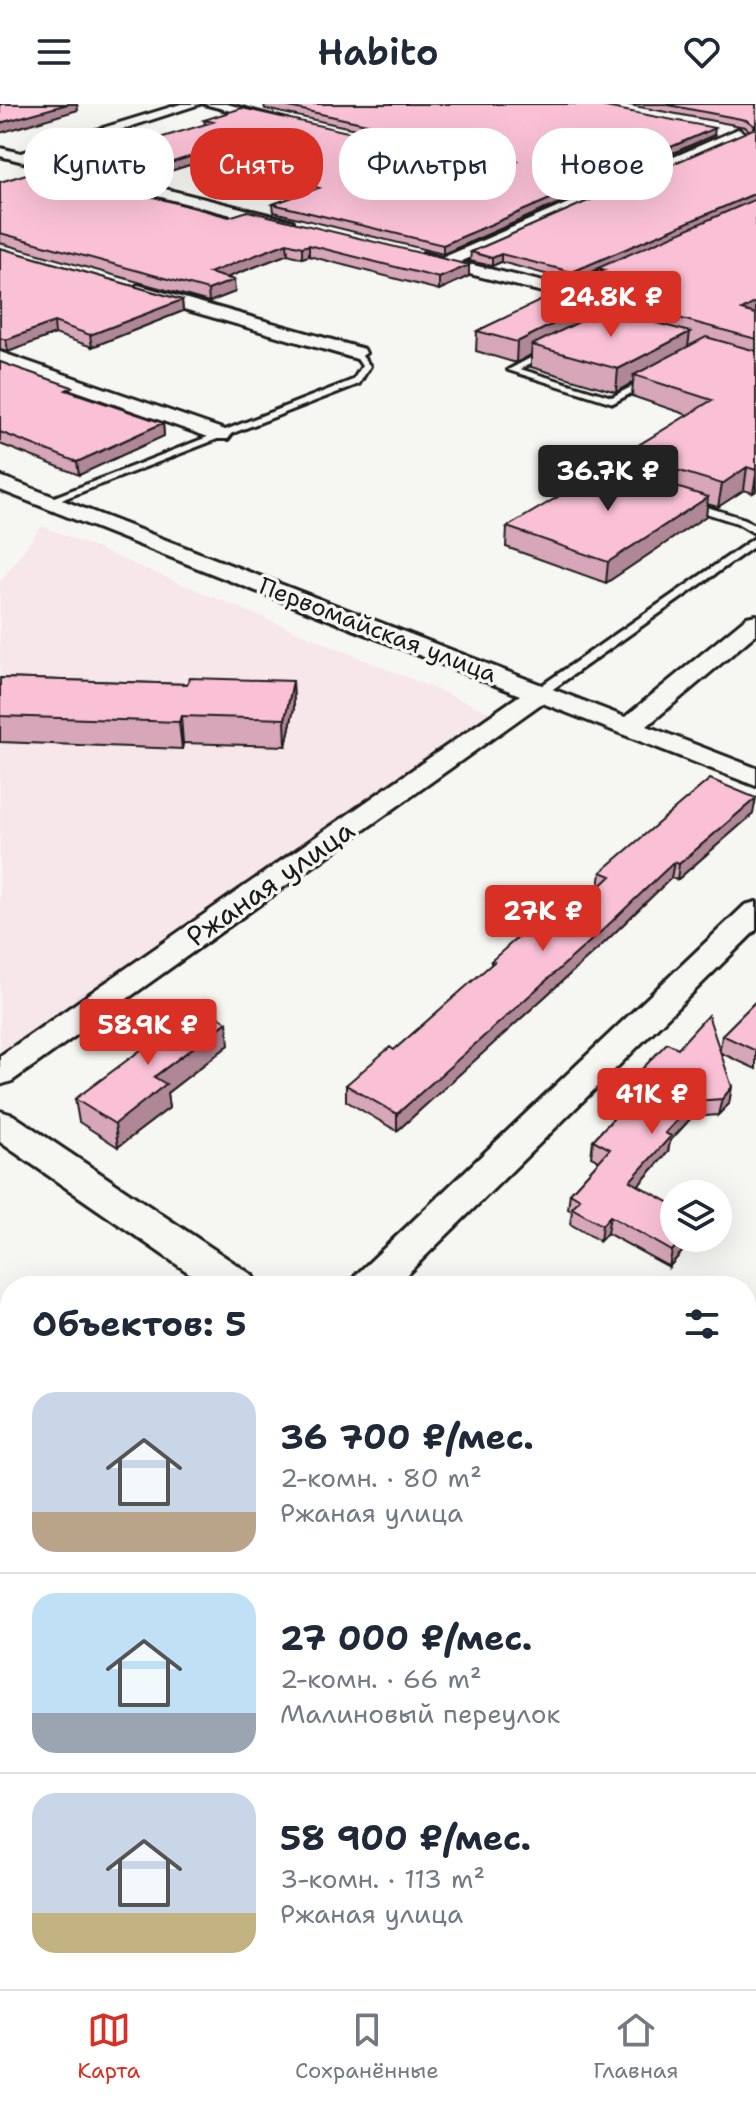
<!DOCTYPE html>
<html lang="ru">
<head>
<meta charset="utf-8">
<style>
  :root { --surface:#fff; --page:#f6f6f7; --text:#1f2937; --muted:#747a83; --line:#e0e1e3; --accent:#d93025 }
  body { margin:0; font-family:"Shantell Sans",sans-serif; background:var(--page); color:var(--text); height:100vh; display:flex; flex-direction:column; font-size:30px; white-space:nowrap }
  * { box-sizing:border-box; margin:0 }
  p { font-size:26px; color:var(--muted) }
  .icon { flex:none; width:44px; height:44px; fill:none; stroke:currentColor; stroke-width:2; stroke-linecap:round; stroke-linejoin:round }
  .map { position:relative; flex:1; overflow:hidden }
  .side { position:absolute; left:0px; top:1172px; width:756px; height:714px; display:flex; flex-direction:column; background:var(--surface); border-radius:32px 32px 0 0; box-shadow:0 8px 32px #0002 }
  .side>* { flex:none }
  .top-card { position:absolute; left:24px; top:24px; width:708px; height:72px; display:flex; gap:16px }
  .tools { position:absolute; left:660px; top:1076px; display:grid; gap:16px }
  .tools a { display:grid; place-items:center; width:72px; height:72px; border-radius:50%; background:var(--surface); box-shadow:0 8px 32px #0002; font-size:40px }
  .price { position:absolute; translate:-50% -68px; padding:0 18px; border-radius:8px; background:var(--accent); color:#fff; font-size:26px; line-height:52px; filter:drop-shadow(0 2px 4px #0008) }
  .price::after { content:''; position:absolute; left:50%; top:48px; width:24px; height:18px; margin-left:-12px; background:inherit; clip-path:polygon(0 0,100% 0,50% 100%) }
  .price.current { background:#222; color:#fff }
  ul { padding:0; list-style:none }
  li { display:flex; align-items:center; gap:24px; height:200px; padding:0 32px }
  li+li { border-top:2px solid var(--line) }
  li span { display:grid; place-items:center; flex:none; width:224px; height:160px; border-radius:24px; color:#555 }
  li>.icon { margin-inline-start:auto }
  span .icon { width:96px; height:96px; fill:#fffc; stroke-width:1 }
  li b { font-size:34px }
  h2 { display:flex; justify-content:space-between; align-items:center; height:96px; padding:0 32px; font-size:34px }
  .chip { padding:0 28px; border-radius:32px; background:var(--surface); box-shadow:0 8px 32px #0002; font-size:28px; line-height:72px }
  .chip.current { background:var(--accent); color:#fff }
  header { display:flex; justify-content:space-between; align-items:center; height:104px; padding:0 32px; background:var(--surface); font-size:36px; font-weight:600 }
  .tabs { display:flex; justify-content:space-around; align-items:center; height:112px; border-top:2px solid var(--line); background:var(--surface); font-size:22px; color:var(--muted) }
  .tabs a { display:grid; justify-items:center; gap:4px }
  .tabs .current { color:var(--accent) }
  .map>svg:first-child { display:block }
  .built { fill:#f7e6ea }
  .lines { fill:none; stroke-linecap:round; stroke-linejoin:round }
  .service-casing { stroke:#1c1c1c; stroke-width:6 }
  .minor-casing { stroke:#1c1c1c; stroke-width:6 }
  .service { fill:#f6f6f2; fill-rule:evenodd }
  .minor { fill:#f6f6f2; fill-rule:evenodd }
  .wall { fill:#d7a6b8; stroke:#1c1c1c; stroke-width:2 }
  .shaded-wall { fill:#af8796; stroke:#1c1c1c; stroke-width:2 }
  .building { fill:#fac1d6; stroke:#1c1c1c; stroke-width:2 }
  .labels { text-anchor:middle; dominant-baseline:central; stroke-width:7; stroke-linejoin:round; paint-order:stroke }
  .far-street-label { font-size:24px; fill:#1c1c1c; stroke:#f6f6f2 }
  .street-label { font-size:28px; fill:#1c1c1c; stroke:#f6f6f2 }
</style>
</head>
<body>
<header><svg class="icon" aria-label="menu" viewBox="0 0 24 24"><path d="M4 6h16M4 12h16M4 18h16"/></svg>Habito<svg class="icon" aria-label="heart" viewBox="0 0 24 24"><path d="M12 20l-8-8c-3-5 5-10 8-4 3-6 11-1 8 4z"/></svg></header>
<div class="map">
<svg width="756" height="1885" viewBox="0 0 756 1885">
  <rect width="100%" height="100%" fill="#f6f6f2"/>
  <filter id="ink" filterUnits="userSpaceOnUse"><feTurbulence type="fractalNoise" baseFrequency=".0125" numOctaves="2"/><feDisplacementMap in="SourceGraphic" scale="16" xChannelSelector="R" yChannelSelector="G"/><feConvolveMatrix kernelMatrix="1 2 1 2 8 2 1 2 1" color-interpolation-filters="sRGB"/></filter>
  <g filter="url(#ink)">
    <path class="built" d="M42,422L497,611L0,956V478Z"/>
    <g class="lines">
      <g class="service-casing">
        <path id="service" d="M551,243L554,244V248L520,265L612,293L648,274L655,276L613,299L508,266Z
          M357,246L370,262L359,280L53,399L44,397L353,276L362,262L353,249Z
          M688,397L745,415L756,422V430L737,419L684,402V398Z
          M756,433V441L543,592H535V586Z"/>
      </g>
      <g class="minor-casing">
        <path id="minor" d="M181,0H200L37,53L293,117V123L287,125L0,52V44L21,49Z
          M204,0H227L287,16L280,20Z
          M738,25L745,29L743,32L460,158L565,183L603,168L611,173L573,193L567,194L417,157L415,154L423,149L442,154Z
          M138,181L364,245L366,249L357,255L350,253L132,190L129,186Z
          M0,248L228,327L231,331L228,335H214L0,260Z
          M0,372L625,613L747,513L756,511V530L647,622L756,664V682L542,599L12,977L0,981V952L520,591L0,386Z
          M756,798V826L395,1182H350L356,1171L745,801Z
          M0,1007L13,1011L252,1171L258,1182H208L0,1038Z
          M746,1493L756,1497V1544L746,1540Z
          M64,1876H122L119,1885H60Z"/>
      </g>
      <use href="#service" class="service"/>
      <use href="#minor" class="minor"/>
    </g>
    <path class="wall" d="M264,0H590L714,31L443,150L274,108L273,100L305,89L282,83V75L303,67L227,49L142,76L91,63L90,55L205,21L204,16L510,65L513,62L509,59L265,5Z
      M624,0H756V387L753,389L744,386L718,403L707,400L706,412L606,479L506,443L507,423L622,366L624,350L688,311L632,292L633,278L616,288L531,263V251L516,259L476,247L477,227L598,170V165L571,177L501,158L492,162L470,157L471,148L750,27L745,23Z
      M0,78L116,83L229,113L469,172L439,186L309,152L302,154L288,150L226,174L235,188L209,198L0,139Z
      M0,144L182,196L183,207L92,243L55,230L8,248L0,246Z
      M0,258L72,288L163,319L164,332L79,371L0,340Z
      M0,574L187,580L293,577L294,604L286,642L183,639L182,645L0,638Z
      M753,710L677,776L671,774L603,840L397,1027L346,997V981L394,946L491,861V857L544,836L599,784L601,768Z
      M756,897V965L721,949L729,1000L718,1011L692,1013L670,1037L668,1048L638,1082L694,1134L669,1163L607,1129L600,1137L570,1120L572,1107L568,1105L570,1089L599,1057L591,1053L593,1036L642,984L638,983L641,966L678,944L720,945L722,931Z
      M229,941L167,989L169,1004L118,1043L79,1018L75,995Z
      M746,1320L756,1326V1434L746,1428Z
      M746,1607L756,1614V1718L751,1727L746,1724Z
      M324,1876H370L363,1885H334Z"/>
    <path class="shaded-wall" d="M63,0H77L78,6L0,29V19Z
      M715,24L714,31L443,150V141Z
      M226,41L227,49L142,76V68Z
      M115,74L116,84L100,79Z
      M756,89V97L750,98L571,177L572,168Z
      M287,139L288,150L210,180L209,169Z
      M309,141V152L302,154V143Z
      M501,150V158L492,162V154Z
      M469,161V172L439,186V174Z
      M234,176L235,188L209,198L208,186Z
      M605,194L603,214L532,241L531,251L516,259L517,238Z
      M182,196L183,207L92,243L90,231Z
      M756,198V217L742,206Z
      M54,218L55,230L8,248L6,236Z
      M690,228L687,250L634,271L633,278L616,288L618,265Z
      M163,319L164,332L79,371L77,358Z
      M747,363L744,386L718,403L722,380Z
      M756,371V387L753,389Z
      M708,393L706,412L606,479L608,458Z
      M293,577L294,604L286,642L285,615Z
      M181,612L183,639L182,645L179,618Z
      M756,694L753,710L677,776L679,760Z
      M674,758L671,774L603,840L397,1027V1010Z
      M227,918L229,941L167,989L169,1004L118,1043L115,1020L154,973Z
      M732,983L729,1000L718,1011L722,995Z
      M695,997L692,1013L670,1037L668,1048L627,1094L630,1077L665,1029Z
      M610,1112L607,1129L600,1137L602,1121Z
      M683,1134H694L669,1163L672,1147Z
      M10,1354V1374L0,1382V1363Z
      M10,1631V1650L0,1661V1641Z
      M361,1876H370L363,1885H354Z"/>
    <path class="building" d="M0,0H68L0,19Z
      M275,0H590L715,24L443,141L273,100L319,84L282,75L316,62L226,41L142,68L90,55L213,18L204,16L242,4L510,65L518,57L509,51Z
      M663,0H756V89L572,168L501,150L492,154L471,148L753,25L755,22L746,16Z
      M63,61L115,74L100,79L229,113L248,107L469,161L439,174L309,141L302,143L287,139L209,169L234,176L208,186L0,129V78L46,64Z
      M756,95V198L742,206L756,210V235L605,194L517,238L477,227L605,166L598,164Z
      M0,144L182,196L90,231L54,218L6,236L0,234Z
      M605,205L690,228L618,265L532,241Z
      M706,233L756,247V366L747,363L722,380L624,350L712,296L634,271Z
      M0,258L72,283L66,286L163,319L77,358L0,328Z
      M610,362L708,393L608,458L507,423Z
      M0,574L187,580L190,574L293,577L285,615L181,612L179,618L0,612Z
      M710,675L756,694L679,760L674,758L605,824L397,1010L346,981L390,943L394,946L494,858L491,857L525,827L544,836L611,772L601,768Z
      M756,897V947L722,931Z
      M200,902L227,918L154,973L166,980L115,1020L75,995Z
      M708,911L732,983L722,995L695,997L665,1029L671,1032L630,1077L674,1101V1134H683L672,1147L610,1112L602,1121L572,1104L580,1095L570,1089L610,1045L593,1036L654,972L641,966L667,939L678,944Z
      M428,1173L445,1182H419Z
      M0,1308L10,1315V1354L0,1363Z
      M746,1320L756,1326V1411L746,1405Z
      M0,1580L10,1589V1631L0,1641Z
      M746,1607L756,1614V1709L746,1702Z
      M756,1820V1885H717L723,1876H746V1837Z
      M337,1876H361L354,1885H347Z"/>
  </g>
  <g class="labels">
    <g class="far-street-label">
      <text transform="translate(378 526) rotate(21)">Первомайская улица</text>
    </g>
    <g class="street-label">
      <text transform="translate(270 779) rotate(-35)">Ржаная улица</text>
    </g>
  </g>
</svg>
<div class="tools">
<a><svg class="icon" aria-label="layers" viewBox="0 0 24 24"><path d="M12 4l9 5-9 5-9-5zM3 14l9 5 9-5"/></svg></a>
</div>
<b class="price" style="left:611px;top:235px">24.8K ₽</b>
<b class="price current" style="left:608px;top:409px">36.7K ₽</b>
<b class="price" style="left:543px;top:849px">27K ₽</b>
<b class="price" style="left:148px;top:963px">58.9K ₽</b>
<b class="price" style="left:652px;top:1032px">41K ₽</b>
<div class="top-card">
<a class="chip">Купить</a>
<a class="chip current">Снять</a>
<a class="chip">Фильтры</a>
<a class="chip">Новое</a>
</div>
<section class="side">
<h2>Объектов: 5<svg class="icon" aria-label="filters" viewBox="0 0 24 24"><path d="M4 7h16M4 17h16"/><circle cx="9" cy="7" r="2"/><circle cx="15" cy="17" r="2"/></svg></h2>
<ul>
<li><span style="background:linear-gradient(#c9d6e8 75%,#b9a48a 0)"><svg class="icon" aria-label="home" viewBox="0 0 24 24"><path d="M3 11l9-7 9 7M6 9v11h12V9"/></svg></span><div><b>36 700 ₽/мес.</b><p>2-комн. · 80 m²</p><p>Ржаная улица</p></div></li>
<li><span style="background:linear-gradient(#bfe0f5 75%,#9aa5b1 0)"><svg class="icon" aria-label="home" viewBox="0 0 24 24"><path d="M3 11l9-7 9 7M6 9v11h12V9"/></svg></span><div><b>27 000 ₽/мес.</b><p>2-комн. · 66 m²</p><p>Малиновый переулок</p></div></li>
<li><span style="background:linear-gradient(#c9d6e8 75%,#c2b280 0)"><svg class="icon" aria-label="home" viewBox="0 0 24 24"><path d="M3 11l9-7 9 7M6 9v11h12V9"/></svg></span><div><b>58 900 ₽/мес.</b><p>3-комн. · 113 m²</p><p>Ржаная улица</p></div></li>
</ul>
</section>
</div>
<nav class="tabs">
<a class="current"><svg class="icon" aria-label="map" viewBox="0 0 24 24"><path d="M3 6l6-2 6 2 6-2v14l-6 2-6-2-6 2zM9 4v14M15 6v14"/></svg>Карта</a>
<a><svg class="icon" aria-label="saved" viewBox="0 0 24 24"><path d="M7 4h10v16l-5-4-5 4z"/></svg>Сохранённые</a>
<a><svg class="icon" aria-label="home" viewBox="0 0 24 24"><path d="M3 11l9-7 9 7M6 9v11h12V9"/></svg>Главная</a>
</nav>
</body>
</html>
